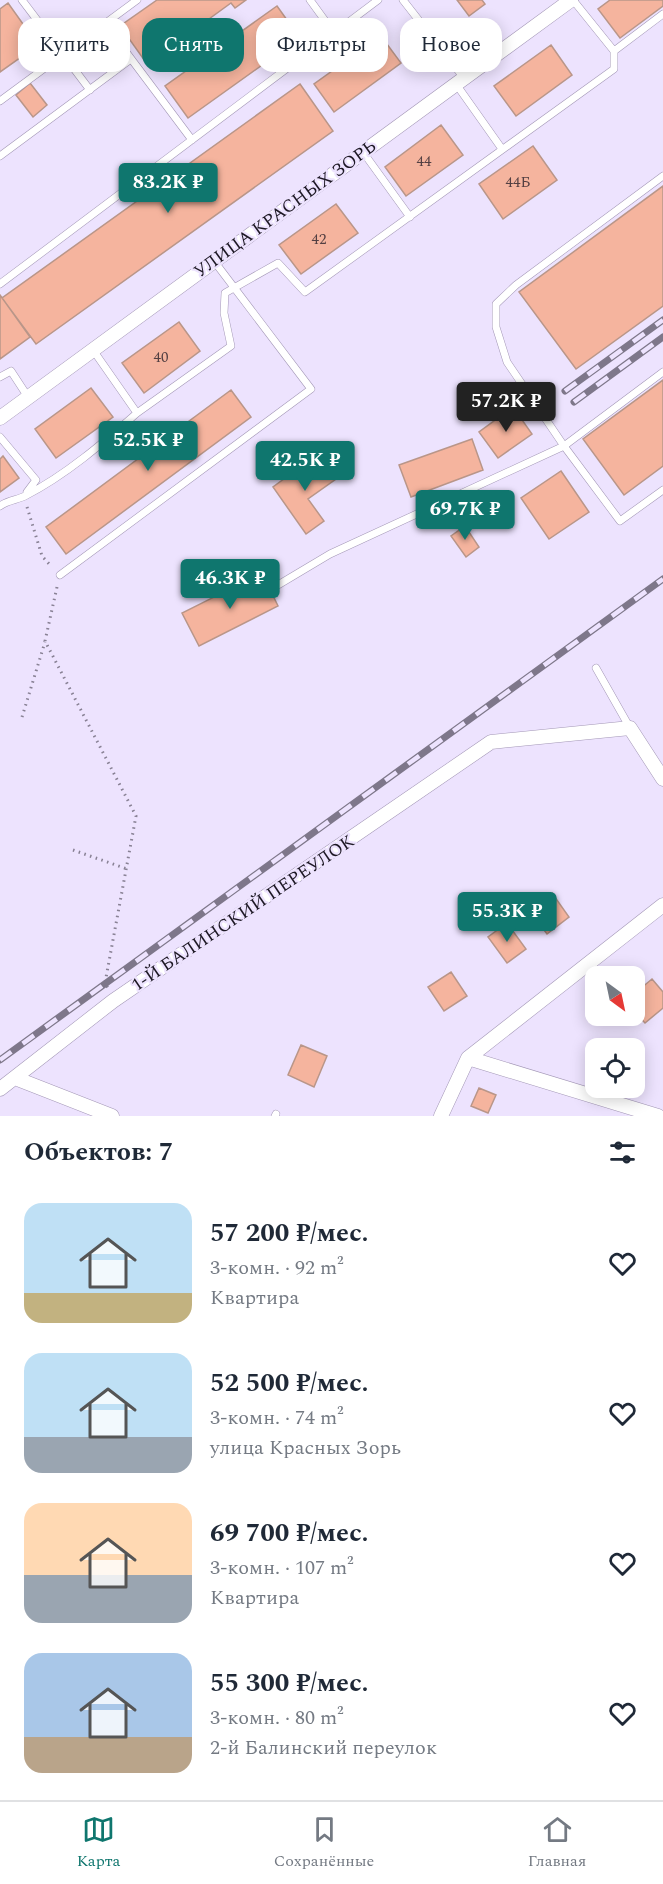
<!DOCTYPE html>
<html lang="ru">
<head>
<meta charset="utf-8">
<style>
  :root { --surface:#fff; --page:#f6f6f7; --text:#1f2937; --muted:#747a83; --line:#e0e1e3; --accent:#0f766e }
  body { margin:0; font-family:Spectral,serif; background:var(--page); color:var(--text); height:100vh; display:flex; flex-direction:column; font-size:22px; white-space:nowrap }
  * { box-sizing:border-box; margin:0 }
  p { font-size:20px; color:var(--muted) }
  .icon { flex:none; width:33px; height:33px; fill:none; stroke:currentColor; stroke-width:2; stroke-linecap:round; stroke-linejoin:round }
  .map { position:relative; height:1116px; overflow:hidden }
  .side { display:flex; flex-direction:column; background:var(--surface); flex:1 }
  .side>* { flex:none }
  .top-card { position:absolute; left:18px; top:18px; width:627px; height:54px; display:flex; gap:12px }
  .needle { width:39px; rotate:147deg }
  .tools { position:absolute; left:585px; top:966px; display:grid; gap:12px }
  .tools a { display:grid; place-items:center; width:60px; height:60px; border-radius:12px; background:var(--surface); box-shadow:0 3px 15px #0003; font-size:30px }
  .price { position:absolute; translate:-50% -51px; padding:0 14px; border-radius:6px; background:var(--accent); color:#fff; font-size:20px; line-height:39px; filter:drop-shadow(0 2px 3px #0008) }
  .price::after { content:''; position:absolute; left:50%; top:36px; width:18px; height:14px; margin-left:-9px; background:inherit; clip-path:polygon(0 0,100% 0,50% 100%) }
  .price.active { background:#222; color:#fff }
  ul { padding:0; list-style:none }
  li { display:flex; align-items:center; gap:18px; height:150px; padding:0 24px }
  li span { display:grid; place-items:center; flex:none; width:168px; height:120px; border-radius:18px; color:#555 }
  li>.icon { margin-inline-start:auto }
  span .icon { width:72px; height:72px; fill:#fffc; stroke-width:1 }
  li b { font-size:26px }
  h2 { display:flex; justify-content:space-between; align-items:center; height:72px; padding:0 24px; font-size:26px }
  .pill { padding:0 21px; border-radius:18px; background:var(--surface); box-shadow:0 3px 15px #0003; font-size:21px; line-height:54px }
  .pill.active { background:var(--accent); color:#fff }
  .tabs { display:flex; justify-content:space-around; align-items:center; height:84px; border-top:2px solid var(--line); background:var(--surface); font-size:16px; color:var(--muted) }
  .tabs a { display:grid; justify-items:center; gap:3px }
  .tabs .active { color:var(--accent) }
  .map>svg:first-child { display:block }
  .building { fill:#f5b49e; stroke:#b99689; stroke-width:1.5 }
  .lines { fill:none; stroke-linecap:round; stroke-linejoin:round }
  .lane-casing { stroke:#a397b6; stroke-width:8 }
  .street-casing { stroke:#a397b6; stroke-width:15 }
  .path { stroke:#888194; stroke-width:3; stroke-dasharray:1.5 4.5; stroke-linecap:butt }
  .lane { stroke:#fff; stroke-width:7 }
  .street { stroke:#fff; stroke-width:14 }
  .rail-casing { stroke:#7e778a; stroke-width:7 }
  .rail { stroke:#ede3fe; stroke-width:4.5; stroke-dasharray:14; stroke-linecap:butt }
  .labels { text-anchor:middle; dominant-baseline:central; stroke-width:4.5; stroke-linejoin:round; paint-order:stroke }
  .number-label { font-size:15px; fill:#533f42 }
  .street-label { font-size:18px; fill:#1d1824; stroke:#ede3fe }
</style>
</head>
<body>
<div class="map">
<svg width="663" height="1116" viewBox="0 0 663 1116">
  <rect width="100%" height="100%" fill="#ede3fe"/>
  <path class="building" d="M157,0H246L235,8L231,3L147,64L120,26Z
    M457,0H482L485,4L469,16Z
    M610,0H663V6L620,38L598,9Z
    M8,3L38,45L0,72V9Z
    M277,6L300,38L188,118L165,86Z
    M381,36L401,63L334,112L314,84Z
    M551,45L572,75L516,116L494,86Z
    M30,83L47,105L33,117L16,95Z
    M300,84L333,131L36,344L2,298Z
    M441,125L463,155L406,196L385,167Z
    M533,146L557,180L503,219L479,184Z
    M663,186V306L576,369L519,292Z
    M336,204L358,233L301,274L279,245Z
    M0,295L30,337L0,359Z
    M179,322L200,351L144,393L122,363Z
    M663,380V466L624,495L583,439Z
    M91,388L113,417L56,458L35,429Z
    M231,390L251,417L66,554L46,527Z
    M513,407L532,434L498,458L479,432Z
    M472,439L483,470L411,497L399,465Z
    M318,454L336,479L308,499L324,521L306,534L273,487Z
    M3,456L19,478L0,492V459Z
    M561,471L589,512L549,539L521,498Z
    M465,526L479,547L466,557L451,536Z
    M262,573L278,606L199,646L182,613Z
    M552,893L569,917L547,934L529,910Z
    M507,923L526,949L507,963L488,937Z
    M451,972L467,996L444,1011L428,987Z
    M652,979L663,992V1008L645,1023L634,1011V994Z
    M301,1045L327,1056L314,1087L288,1075Z
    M479,1088L496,1095L488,1113L471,1106Z"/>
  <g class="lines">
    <g class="lane-casing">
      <path id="lane" d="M22,0L90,90
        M310,0L334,33
        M403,0L464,78
        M573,0L614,51L663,14
        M105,24L192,140
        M456,84L502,149
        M0,101L137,0
        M363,152L410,217
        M0,156L131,59
        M663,176L516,285L496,304V327L507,362L564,446L620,521L663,490
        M0,284L378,0
        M93,350L137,413L231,346L224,313L225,293L278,263L305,292L614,69V51
        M0,377L11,371L28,397
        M0,437L36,480L27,492
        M0,506C8,500 17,500 25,496C66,475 103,443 137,413
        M60,575L311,389L214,261
        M278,585L330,554L564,446L663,372
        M596,668L630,728
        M275,1116L276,1114"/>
    </g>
    <g class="street-casing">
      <path id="street" d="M0,418L571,0
        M468,1058L658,1116
        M17,1076L20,1080L112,1116
        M0,1089L113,1001L491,742L630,728L663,779
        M441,1116L468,1058L663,905"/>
    </g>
    <path class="path" d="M27,507L42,556L51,566
      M57,587L45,641L136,816L105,983L108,988
      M22,717L45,642
      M73,850L127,869"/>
    <use href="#lane" class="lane"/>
    <use href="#street" class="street"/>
    <g class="rail-casing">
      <path id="rail" d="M565,391L663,320
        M574,402L663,337
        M0,1060L663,579"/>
    </g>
    <use href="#rail" class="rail"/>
  </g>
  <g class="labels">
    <g class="number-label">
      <text x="424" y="161">44</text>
      <text x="518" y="182">44Б</text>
      <text x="319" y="239">42</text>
      <text x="161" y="357">40</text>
    </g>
    <g class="street-label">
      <text transform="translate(285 209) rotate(-36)">УЛИЦА КРАСНЫХ ЗОРЬ</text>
      <text transform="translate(243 913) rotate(-34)">1-Й БАЛИНСКИЙ ПЕРЕУЛОК</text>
    </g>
  </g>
</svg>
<div class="tools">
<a><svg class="needle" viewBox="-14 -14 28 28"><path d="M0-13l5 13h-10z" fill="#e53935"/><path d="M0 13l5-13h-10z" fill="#747a83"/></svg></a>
<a><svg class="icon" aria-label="locate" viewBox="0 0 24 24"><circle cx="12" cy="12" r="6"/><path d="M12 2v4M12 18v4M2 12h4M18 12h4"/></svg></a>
</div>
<b class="price" style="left:168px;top:214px">83.2K ₽</b>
<b class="price active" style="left:506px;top:433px">57.2K ₽</b>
<b class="price" style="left:148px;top:472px">52.5K ₽</b>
<b class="price" style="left:305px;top:492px">42.5K ₽</b>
<b class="price" style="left:465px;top:541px">69.7K ₽</b>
<b class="price" style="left:230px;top:610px">46.3K ₽</b>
<b class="price" style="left:507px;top:943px">55.3K ₽</b>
<div class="top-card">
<a class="pill">Купить</a>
<a class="pill active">Снять</a>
<a class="pill">Фильтры</a>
<a class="pill">Новое</a>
</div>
</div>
<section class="side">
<h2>Объектов: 7<svg class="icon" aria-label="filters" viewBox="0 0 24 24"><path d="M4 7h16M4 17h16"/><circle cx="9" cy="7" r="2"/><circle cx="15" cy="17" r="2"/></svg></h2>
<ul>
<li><span style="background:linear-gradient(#bfe0f5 75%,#c2b280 0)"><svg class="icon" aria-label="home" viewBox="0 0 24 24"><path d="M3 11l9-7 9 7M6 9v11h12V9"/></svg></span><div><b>57 200 ₽/мес.</b><p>3-комн. · 92 m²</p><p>Квартира</p></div><svg class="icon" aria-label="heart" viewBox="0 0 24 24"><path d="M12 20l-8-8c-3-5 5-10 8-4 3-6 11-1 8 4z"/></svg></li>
<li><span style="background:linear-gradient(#bfe0f5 70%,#9aa5b1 0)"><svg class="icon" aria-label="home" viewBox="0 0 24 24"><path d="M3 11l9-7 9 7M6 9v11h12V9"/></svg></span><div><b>52 500 ₽/мес.</b><p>3-комн. · 74 m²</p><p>улица Красных Зорь</p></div><svg class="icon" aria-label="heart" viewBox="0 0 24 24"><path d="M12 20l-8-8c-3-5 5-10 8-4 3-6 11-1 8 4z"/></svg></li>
<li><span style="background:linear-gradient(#ffd9b3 60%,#9aa5b1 0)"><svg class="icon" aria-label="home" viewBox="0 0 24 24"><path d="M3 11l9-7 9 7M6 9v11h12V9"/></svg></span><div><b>69 700 ₽/мес.</b><p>3-комн. · 107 m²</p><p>Квартира</p></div><svg class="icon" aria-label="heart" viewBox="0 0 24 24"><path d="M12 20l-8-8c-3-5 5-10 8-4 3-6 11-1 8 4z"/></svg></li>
<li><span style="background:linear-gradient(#a9c7e8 70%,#b9a48a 0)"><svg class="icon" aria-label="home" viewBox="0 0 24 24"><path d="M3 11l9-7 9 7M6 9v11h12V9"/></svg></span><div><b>55 300 ₽/мес.</b><p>3-комн. · 80 m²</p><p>2-й Балинский переулок</p></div><svg class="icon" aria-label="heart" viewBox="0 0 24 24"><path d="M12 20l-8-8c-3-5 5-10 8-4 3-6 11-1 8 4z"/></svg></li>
</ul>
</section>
<nav class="tabs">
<a class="active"><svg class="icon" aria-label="map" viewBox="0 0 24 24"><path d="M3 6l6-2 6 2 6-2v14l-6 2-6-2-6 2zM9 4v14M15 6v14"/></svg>Карта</a>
<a><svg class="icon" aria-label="saved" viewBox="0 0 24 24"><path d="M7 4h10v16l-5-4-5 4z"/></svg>Сохранённые</a>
<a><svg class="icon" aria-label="home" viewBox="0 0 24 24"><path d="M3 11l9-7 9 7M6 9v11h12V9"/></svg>Главная</a>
</nav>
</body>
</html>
